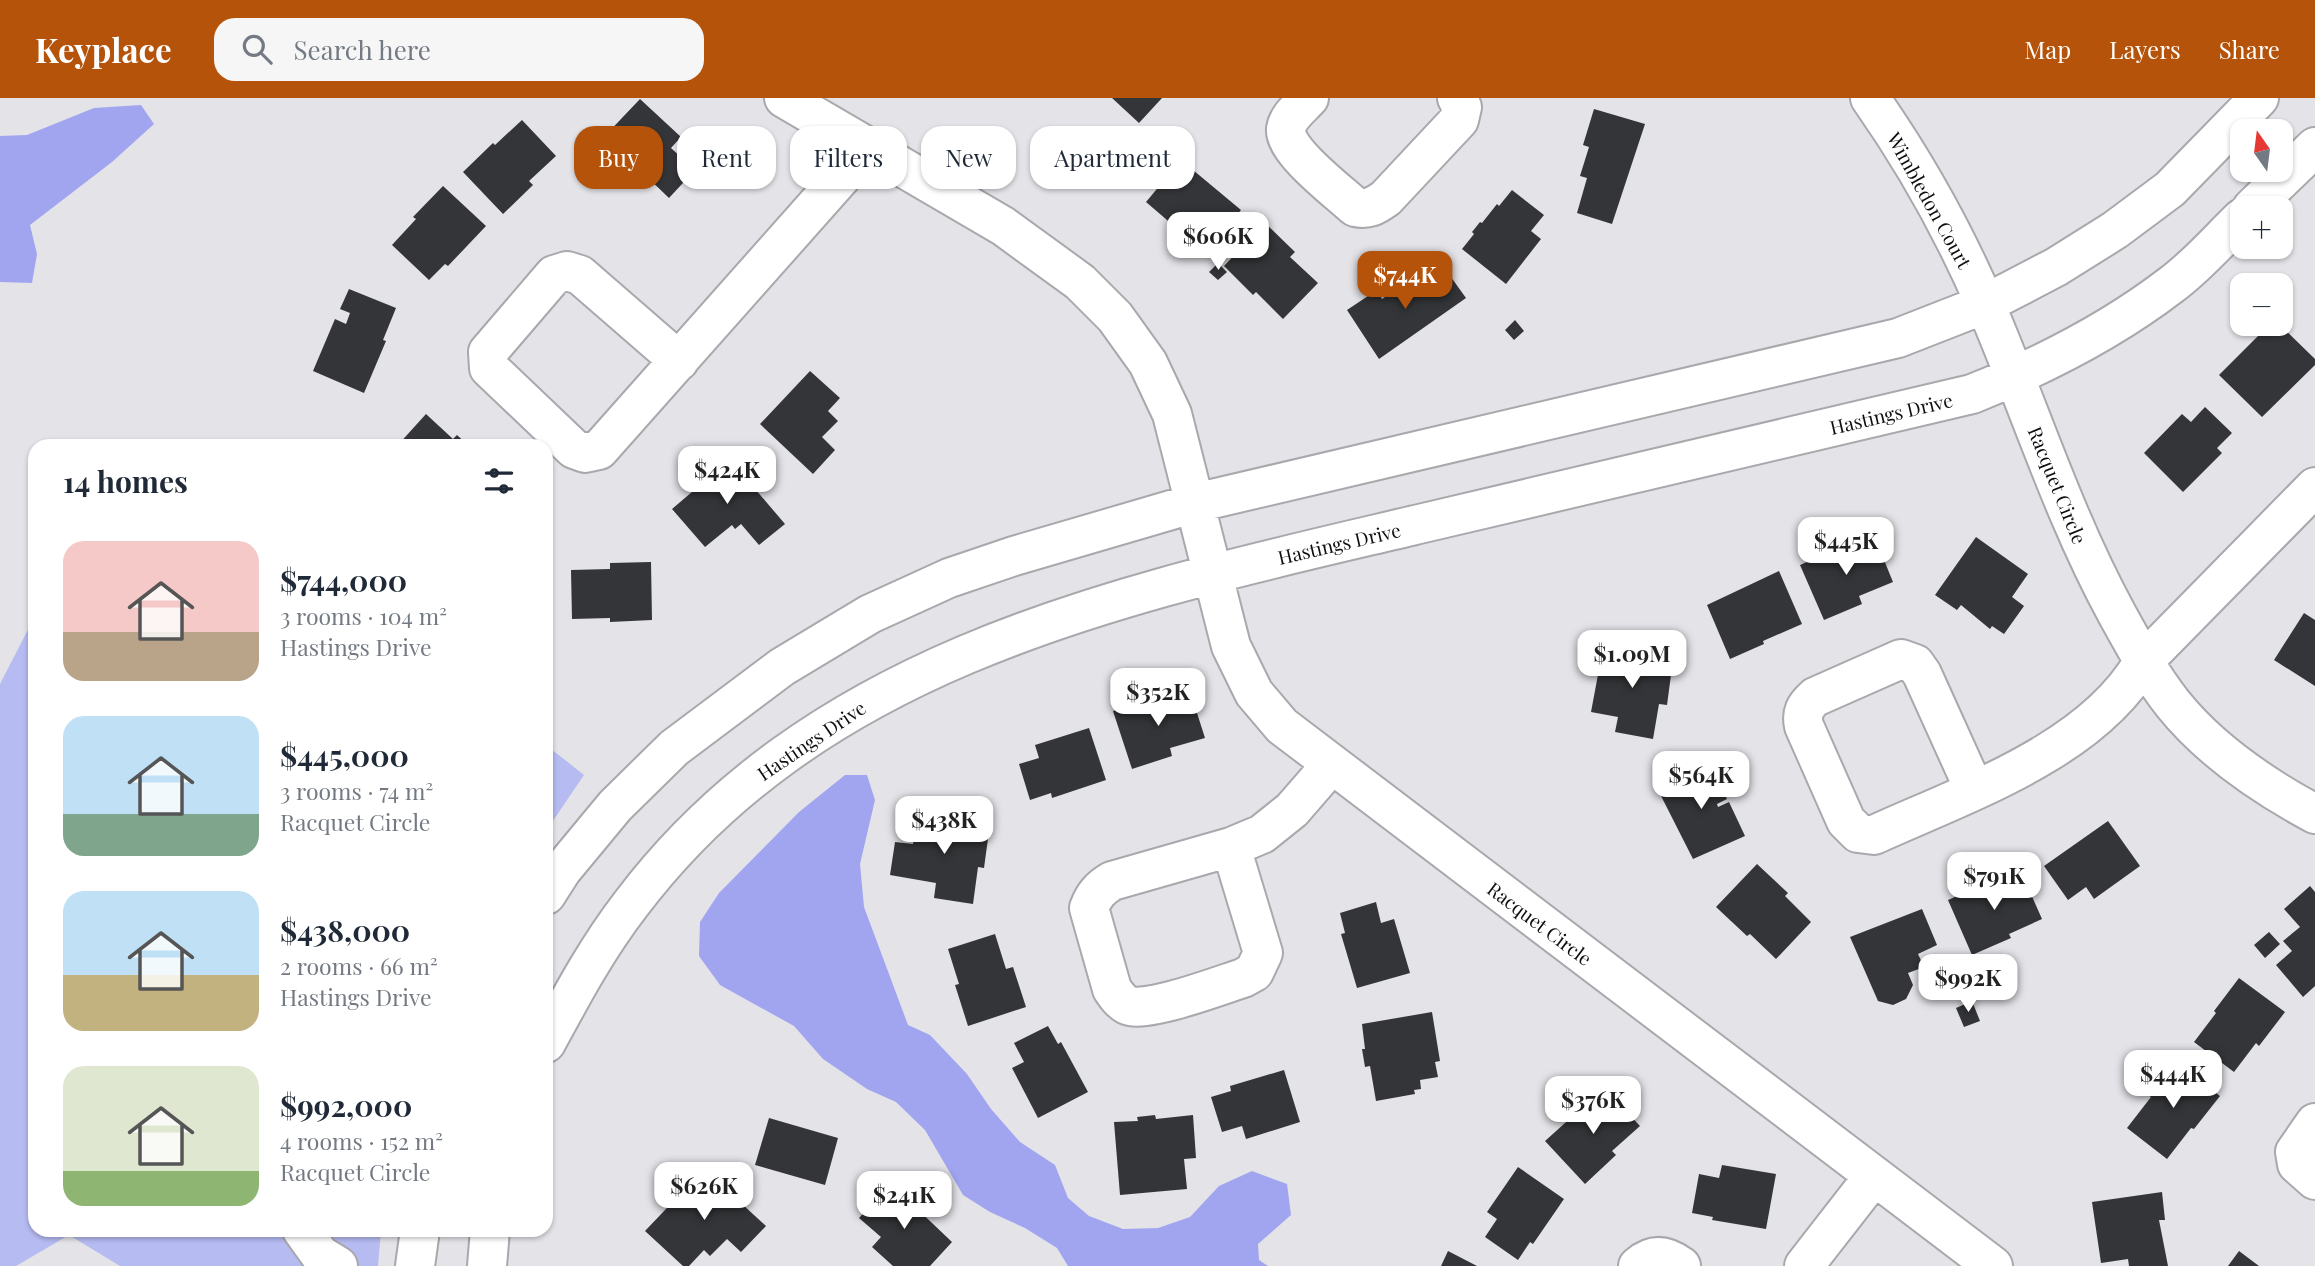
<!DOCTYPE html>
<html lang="en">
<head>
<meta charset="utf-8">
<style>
  :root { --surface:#fff; --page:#f6f6f7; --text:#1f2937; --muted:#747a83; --accent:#b45309 }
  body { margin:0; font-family:"Playfair Display",serif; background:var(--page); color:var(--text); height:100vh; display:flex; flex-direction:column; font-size:26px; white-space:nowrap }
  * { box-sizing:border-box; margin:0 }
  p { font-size:23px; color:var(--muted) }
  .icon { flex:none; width:38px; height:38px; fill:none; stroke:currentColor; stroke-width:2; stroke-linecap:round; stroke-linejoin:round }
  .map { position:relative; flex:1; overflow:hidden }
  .details { position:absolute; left:28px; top:341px; width:525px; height:798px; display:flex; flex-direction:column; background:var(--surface); border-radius:21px; box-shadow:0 2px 5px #0004 }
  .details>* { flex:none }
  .guide { position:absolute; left:574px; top:28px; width:665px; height:63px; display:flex; gap:14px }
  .needle { width:46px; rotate:346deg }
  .controls { position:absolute; left:2230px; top:21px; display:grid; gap:14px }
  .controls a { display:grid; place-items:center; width:63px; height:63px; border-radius:14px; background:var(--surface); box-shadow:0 2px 5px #0004; font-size:35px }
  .price { position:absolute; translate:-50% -60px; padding:0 16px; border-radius:14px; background:#fff; color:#222; font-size:23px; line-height:46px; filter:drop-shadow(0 2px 4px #0008) }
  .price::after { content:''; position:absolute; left:50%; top:42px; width:21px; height:16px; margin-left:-10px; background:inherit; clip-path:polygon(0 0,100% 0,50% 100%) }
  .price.on { background:var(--accent); color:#fff }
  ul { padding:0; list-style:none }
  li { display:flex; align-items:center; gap:21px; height:175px; padding:0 35px }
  li span { display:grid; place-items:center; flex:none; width:196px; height:140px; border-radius:21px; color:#555 }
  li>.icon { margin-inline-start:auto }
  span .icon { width:84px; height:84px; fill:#fffc; stroke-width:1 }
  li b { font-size:30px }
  h2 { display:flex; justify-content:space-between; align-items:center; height:84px; padding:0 35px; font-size:30px }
  .chip { padding:0 24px; border-radius:21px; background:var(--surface); box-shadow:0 2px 5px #0004; font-size:24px; line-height:63px }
  .chip.on { background:var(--accent); color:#fff }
  header { display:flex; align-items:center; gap:42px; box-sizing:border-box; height:98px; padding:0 35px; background:var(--accent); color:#fff }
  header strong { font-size:33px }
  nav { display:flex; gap:38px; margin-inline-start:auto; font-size:24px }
  .search { width:490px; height:63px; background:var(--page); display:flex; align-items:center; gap:18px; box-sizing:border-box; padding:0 24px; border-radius:21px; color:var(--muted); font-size:26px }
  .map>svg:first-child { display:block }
  .green { fill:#b6bbf2 }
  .forest { fill:#a1a5f0 }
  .building { fill:#343538 }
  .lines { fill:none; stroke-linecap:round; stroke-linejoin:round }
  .minor-casing { stroke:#a8a8ad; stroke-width:42 }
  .minor { stroke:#fff; stroke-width:38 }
  .labels { text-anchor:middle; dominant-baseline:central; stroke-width:7; stroke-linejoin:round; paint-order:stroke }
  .street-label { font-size:19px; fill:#0f0f10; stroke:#fff }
</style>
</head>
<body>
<header>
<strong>Keyplace</strong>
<div class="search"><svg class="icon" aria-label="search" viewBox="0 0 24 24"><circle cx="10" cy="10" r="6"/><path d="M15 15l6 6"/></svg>Search here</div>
<nav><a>Map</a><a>Layers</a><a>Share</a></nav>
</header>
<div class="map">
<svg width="2315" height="1168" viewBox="0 0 2315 1168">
  <rect width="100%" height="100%" fill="#e3e3e8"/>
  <path class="green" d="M35,518V1132H381L378,1168H120L69,1137L16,1168H0V586Z
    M546,647L584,677L546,733Z"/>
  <path class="forest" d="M141,7L154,26L112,64L30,127L37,156L32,185L0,184V38L27,37L94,10Z
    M845,677H867L875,702L860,766L864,809L908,927L930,937L967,976L991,1011L1020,1044L1055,1067L1068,1100L1089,1118L1123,1131L1158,1130L1190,1119L1219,1088L1252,1073L1287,1086L1291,1117L1258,1146L1259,1162L1268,1168H1068L1057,1150L1025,1130L990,1114L963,1097L925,1032L896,1004L867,991L823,961L794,928L720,887L699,858L700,824L719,795L799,714Z"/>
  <path class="building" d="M1112,0H1162L1139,25Z
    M640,1L681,39L671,50L695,72L669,100L645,77L643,79L602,41Z
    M1594,11L1645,26L1612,126L1577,115L1587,80L1580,78L1589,49L1583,47Z
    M522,22L556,58L529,83L533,87L503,116L463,74L493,45L495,47Z
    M1181,62L1241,112L1204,157L1171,131L1174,128L1146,104Z
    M443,88L486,128L448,168L445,166L429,182L392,147L416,121L413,119Z
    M1512,92L1544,117L1531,133L1541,141L1506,186L1462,151L1474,136L1472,134L1480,124L1482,125L1497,106L1499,108Z
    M1265,125L1295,154L1290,159L1318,185L1283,221L1256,194L1253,197L1224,168Z
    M1218,165L1227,174L1218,182L1209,174Z
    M1443,168L1466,200L1379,261L1347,212L1377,192L1382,201L1408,183L1413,189Z
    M2273,175L2290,192L2280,203V187H2262Z
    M349,191L396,210L383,242L386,243L364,295L313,273L335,221L346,226L350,215L340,211Z
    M1515,222L1524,233L1514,242L1505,232Z
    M2270,226H2279L2315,261V267L2262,319L2219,277Z
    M810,273L840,300L828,313L838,323L822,339L835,352L813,376L760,326Z
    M2205,309L2232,335L2217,350L2222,355L2183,394L2144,355L2182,316L2191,324Z
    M426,316L453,341L457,337L469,348H397Z
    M727,358L785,426L759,447L741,426L735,431L732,427L705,449L672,411L699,388L696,384Z
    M1976,439L2028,476L2012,499L2024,508L2004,536L1992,528L1990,531L1961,507L1957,512L1935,497Z
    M1875,440L1893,484L1859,498L1862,506L1824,522L1800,467L1839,450L1840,454Z
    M651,464L652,522L610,524V520L572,521L571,472L610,471V465Z
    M1779,473L1802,526L1763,543L1764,546L1730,561L1707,507Z
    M2304,515L2315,522V588L2274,562Z
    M1603,550L1673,562L1667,607L1659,606L1653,641L1615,634L1618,619L1591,614Z
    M1190,593L1205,640L1170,650L1172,658L1132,671L1113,613L1154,600L1156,604Z
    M1089,630L1106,682L1052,700L1051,695L1030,702L1019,666L1039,660L1035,647Z
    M1710,664L1727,701L1717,706L1718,709L1729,704L1745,738L1693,761L1656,688Z
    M918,716L990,726L984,770L978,769L973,806L934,800L936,785L890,777L895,744L913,746Z
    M2108,723L2140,768L2094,801L2086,789L2068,802L2044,768Z
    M1757,766L1788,795L1785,798L1811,824L1776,861L1750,836L1747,838L1716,809Z
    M2021,774L2042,821L2009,836L2011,840L1972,857L1948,802L1987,785L1988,788Z
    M2310,788L2315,794V888L2303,899L2276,867L2292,853L2283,843L2300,829L2284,811Z
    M1376,804L1381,825L1394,821L1410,875L1357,890L1341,836L1345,835L1340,815Z
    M1922,811L1937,847L1918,856L1924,869L1908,875L1913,887L1906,901L1893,907L1878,903L1850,839Z
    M2269,834L2280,846L2265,860L2254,847Z
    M995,836L1006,871L1013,869L1026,909L968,928L955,887L959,886L948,851Z
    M2239,880L2285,914L2259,948L2256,945L2234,974L2194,944L2216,915L2214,913Z
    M1972,903L1980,923L1964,929L1956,910Z
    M1432,914L1440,963L1435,964L1438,979L1420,982L1421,991L1414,992L1415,996L1376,1003L1370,968L1365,969L1362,951H1365L1362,926Z
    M1048,928L1058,946L1061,944L1088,994L1038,1020L1012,970L1024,964L1014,945Z
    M2174,963L2220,998L2194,1031L2191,1030L2167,1061L2127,1030L2151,999L2148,997Z
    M1284,972L1300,1024L1246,1041L1242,1028L1222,1034L1211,999L1231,993L1230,988Z
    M1604,990L1640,1028L1612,1053L1616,1057L1585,1086L1545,1043Z
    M1155,1017L1156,1021L1193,1017L1196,1060L1184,1061L1187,1091L1120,1097L1114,1024L1138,1023L1137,1019Z
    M769,1020L838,1040L825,1087L755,1067Z
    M1722,1067L1776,1076L1766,1131L1712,1122L1713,1119L1692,1115L1699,1076L1719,1080Z
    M1518,1069L1564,1101L1533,1146L1530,1144L1518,1162L1485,1139L1497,1121L1487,1114Z
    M704,1071L766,1128L741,1154L727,1141L710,1158L704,1152L689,1168H683L645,1133Z
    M891,1086L952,1144L930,1168H893L872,1149L881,1139L859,1120Z
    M2162,1094L2165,1122H2159L2168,1168H2129L2128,1161L2101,1165L2092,1104Z
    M1448,1153L1477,1168H1441Z
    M2239,1153L2259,1168H2228Z"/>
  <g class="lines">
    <g class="minor-casing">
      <path id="minor" d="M784,0L1003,128L1080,184L1115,219L1148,265L1172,316L1231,548L1254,595L1282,628L1993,1168
        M1309,0C1301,9 1288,18 1286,31C1283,52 1339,94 1355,109C1368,112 1375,108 1386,100L1459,22L1462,9L1457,0
        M1870,0C1915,64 1955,136 1986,208C2030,311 2063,417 2117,516C2134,547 2151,578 2173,606C2210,652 2263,688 2315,716
        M2252,110L2315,49
        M679,263L580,177L567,173L554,177L488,254L489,270L574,351L585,355L599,352L868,49
        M1974,691L1922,576L1915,566L1901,561L1815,599C1805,608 1801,615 1804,628L1846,723L1858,735L1874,737C1964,696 2092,653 2143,564L2315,389
        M1231,749L1112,783C1100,790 1094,797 1089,810L1112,891C1116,897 1120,903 1127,907C1145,916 1221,887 1243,880L1254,874L1263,855L1231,749L1262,736L1292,712L1331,667
        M546,797L562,772L615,708L674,650L782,569L870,516L949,480L1014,458L1195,405L1898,240L1985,206L2056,169L2115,132L2170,91L2259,0
        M546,945C572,897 597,850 631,806C820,556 1128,495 1415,427C1601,384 1787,341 1972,296C2042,268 2111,233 2171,187C2197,168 2219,142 2242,120
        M2315,1025L2295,1054L2297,1066L2315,1082
        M302,1132L320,1157L338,1168
        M415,1168L420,1132
        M487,1168L490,1132
        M1638,1168C1653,1155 1666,1157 1681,1168
        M1804,1168L1874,1078"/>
    </g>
    <use href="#minor" class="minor"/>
  </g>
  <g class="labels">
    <g class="street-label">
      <text transform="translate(1930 102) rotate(61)">Wimbledon Court</text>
      <text transform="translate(1891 315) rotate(-13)">Hastings Drive</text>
      <text transform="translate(2058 387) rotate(68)">Racquet Circle</text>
      <text transform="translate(1339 445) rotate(-13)">Hastings Drive</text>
      <text transform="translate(811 642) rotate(-34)">Hastings Drive</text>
      <text transform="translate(1540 825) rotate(37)">Racquet Circle</text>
    </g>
  </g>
</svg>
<div class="controls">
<a><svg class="needle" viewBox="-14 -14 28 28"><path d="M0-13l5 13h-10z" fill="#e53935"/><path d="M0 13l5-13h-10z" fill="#747a83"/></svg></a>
<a>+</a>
<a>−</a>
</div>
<b class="price" style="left:1218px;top:174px">$606K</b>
<b class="price on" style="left:1405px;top:213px">$744K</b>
<b class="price" style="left:727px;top:408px">$424K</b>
<b class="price" style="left:1846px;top:479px">$445K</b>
<b class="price" style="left:1632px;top:592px">$1.09M</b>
<b class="price" style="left:1158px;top:630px">$352K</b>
<b class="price" style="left:1701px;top:713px">$564K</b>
<b class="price" style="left:944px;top:758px">$438K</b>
<b class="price" style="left:1994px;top:814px">$791K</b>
<b class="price" style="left:1968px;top:916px">$992K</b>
<b class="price" style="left:2173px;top:1012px">$444K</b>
<b class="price" style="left:1593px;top:1038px">$376K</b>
<b class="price" style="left:704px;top:1124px">$626K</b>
<b class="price" style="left:904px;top:1133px">$241K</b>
<div class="guide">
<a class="chip on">Buy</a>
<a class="chip">Rent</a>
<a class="chip">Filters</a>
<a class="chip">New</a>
<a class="chip">Apartment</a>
</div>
<section class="details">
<h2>14 homes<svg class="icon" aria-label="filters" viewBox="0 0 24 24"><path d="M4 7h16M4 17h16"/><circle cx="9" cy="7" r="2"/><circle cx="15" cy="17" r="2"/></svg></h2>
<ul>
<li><span style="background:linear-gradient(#f6c9c9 65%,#b9a48a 0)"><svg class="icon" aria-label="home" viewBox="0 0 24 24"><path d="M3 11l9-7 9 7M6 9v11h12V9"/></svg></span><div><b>$744,000</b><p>3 rooms · 104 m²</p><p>Hastings Drive</p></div></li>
<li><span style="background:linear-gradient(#bfe0f5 70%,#7fa58c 0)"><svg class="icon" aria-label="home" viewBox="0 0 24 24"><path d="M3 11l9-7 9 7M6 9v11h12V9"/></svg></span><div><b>$445,000</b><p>3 rooms · 74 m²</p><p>Racquet Circle</p></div></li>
<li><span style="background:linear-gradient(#bfe0f5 60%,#c2b280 0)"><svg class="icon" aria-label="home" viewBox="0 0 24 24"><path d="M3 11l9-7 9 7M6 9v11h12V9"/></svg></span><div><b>$438,000</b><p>2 rooms · 66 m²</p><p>Hastings Drive</p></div></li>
<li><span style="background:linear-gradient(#dfe7d0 75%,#8fb573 0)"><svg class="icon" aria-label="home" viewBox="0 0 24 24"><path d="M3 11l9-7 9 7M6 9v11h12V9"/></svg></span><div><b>$992,000</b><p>4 rooms · 152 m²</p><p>Racquet Circle</p></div></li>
</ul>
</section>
</div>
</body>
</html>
